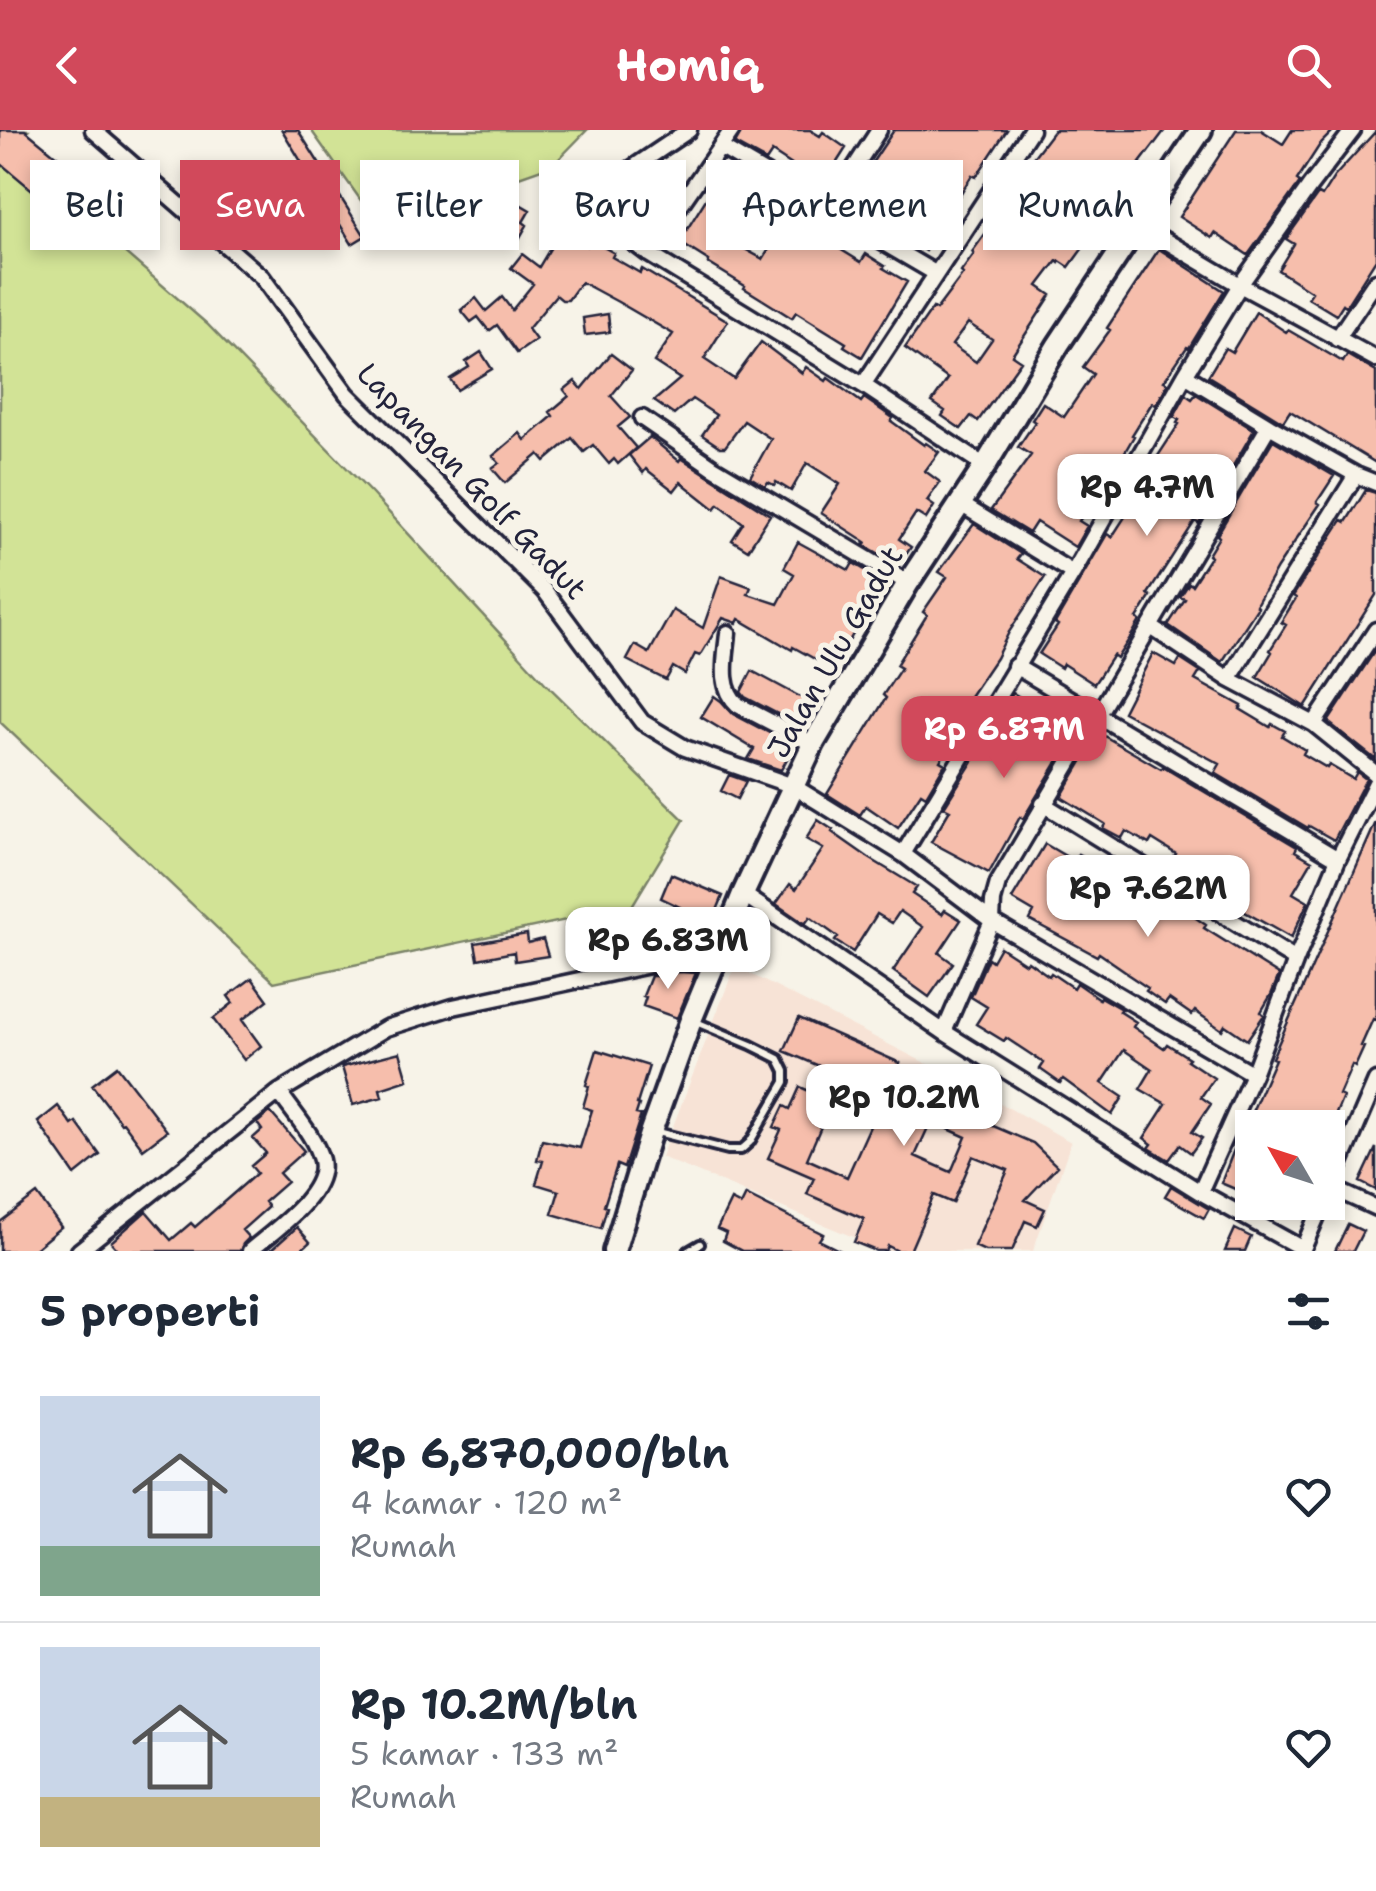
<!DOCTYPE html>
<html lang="id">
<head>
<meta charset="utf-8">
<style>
  :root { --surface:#fff; --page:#f6f6f7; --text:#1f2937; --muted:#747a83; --line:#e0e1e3; --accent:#d1495b }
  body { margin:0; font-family:"Shantell Sans",sans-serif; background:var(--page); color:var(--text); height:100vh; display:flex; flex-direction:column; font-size:38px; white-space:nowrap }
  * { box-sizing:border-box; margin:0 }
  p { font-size:32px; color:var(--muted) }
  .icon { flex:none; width:55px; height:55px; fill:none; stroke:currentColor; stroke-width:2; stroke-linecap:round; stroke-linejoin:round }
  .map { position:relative; height:1121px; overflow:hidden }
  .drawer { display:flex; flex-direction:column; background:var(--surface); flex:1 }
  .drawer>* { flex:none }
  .top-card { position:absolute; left:30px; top:30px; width:1318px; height:90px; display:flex; gap:20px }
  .needle { width:65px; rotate:309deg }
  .tools { position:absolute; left:1235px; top:980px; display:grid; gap:20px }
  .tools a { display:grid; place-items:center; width:110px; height:110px; border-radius:0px; background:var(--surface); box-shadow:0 5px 15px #0003; font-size:50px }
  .price { position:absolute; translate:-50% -85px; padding:0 22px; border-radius:20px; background:#fff; color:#222; font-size:32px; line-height:65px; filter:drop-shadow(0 2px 5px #0008) }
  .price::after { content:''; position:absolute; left:50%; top:60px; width:30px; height:22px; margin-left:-15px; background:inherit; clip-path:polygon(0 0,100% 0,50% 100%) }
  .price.active { background:var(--accent); color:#fff }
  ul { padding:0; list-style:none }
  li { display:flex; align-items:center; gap:30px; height:250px; padding:0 40px }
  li+li { border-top:2px solid var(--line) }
  li span { display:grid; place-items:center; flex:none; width:280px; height:200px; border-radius:0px; color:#555 }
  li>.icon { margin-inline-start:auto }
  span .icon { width:120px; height:120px; fill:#fffc; stroke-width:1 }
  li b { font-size:42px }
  h2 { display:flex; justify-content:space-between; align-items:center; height:120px; padding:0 40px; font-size:42px }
  .tag { padding:0 35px; border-radius:0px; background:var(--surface); box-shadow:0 5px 15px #0003; font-size:35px; line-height:90px }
  .tag.active { background:var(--accent); color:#fff }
  header { display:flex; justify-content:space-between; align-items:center; height:130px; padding:0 40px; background:var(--accent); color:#fff; font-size:45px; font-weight:700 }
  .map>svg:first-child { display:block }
  .built { fill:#f7e3d6 }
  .green { fill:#d2e396; stroke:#7a8268; stroke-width:2.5 }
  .building { fill:#f6beac; stroke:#22223b; stroke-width:2.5; fill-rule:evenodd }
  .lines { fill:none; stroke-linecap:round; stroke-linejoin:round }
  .lane-casing { stroke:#22223b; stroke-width:14 }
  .street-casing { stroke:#22223b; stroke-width:21 }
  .secondary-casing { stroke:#22223b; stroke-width:28 }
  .lane { stroke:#f7f3e8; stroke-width:6 }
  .street { stroke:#f7f3e8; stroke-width:14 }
  .secondary { stroke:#f7f3e8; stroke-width:20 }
  .labels { text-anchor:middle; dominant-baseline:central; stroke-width:10; stroke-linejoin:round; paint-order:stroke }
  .street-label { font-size:30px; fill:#22223b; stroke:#f7f3e8 }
</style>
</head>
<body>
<header><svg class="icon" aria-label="back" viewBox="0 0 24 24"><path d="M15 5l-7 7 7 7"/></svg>Homiq<svg class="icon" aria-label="search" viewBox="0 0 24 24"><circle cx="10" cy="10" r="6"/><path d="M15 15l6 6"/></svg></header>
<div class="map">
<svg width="1376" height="1121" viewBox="0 0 1376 1121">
  <rect width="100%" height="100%" fill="#f7f3e8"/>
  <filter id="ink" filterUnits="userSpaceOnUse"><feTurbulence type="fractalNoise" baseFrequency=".01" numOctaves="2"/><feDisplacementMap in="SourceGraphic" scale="20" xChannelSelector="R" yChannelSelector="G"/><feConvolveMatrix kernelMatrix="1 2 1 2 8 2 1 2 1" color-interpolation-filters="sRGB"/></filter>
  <g filter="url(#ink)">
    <path class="built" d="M735,836L943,942L1071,1012L1033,1121H887L661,1027Z"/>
    <path class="green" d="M0,0H28L8,21L207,194L372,364L546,554L684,690L632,776L274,852L0,592Z
      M311,0H587L553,35L379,96Z"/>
    <path class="building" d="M0,0H25L64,32L58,39L95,69L74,95L0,33Z
      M282,0H298L365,106L352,114L311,48L296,57L287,42L302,33Z
      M743,0H810L820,6L823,2L846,18L818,62L792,47L798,39L772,22L766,31L735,14Z
      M894,0H1007L976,47L972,45L925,121L851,72L871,41L868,39Z
      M1054,0H1165L1140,33L1143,35L1132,51L1127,47L1099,85L1104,89L1069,137L1060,131L1059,133L1057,131L1038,156L1051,165L1012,225L1021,231L978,291L971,286L961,299L942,286L945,281L932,272L948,249L905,218L933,178L936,180L963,144L961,142L974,124L972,122L1024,50L1019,46ZM968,193L992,209L976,232L952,215Z
      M1236,0H1261L1283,14L1292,0H1334L1321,13L1297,50L1300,52L1248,125L1215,103L1212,108L1179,87Z
      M1376,1V129L1346,176L1343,174L1336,185L1308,168L1312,162L1278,140L1294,114L1286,109L1318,64L1322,66L1334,47Z
      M661,31L677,61L662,82L642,93L638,83L632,86L619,60Z
      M723,42L751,59L754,53L776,67L779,68L781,65L799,76L794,84L837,112L835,116L861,132L866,124L885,136L883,138L907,152L862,227L844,216L846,213L796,182L792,188L744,158L745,156L708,133L709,131L679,112ZM732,77L778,105L763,129L716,103Z
      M501,63L530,80L523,92L527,95L519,109L485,89Z
      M566,103L587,116L591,110L614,123L612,127L640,143L642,139L728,191L704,229L734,249L761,212L802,243L806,237L826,251L828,248L861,272L864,268L893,288L891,291L924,315L926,313L939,322L925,341L940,352L927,371L934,376L926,389L916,383L899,409L911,417L899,435L864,415L866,412L821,383L840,354L807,333L791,361L776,352L774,355L768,352L765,356L750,347L771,309L744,291L725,317H720L702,305L716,285L692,269L674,285L654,271L680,249L654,232L673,204L618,172L581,152L568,170H562L556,165L528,199L536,210L517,223L497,195L489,201L478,187L471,192L461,180L476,168L486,181L502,167L512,180L533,154L511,138L522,124L539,137L555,110L560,114Z
      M1159,119L1224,161L1189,218L1187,217L1164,251L1168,253L1156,275L1152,273L1132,305L1134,306L1119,332L1079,391L1087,396L1075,417L1036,392L1029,403L991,380L1031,325L1018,317L1035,292L1032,290L1043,273L1064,287L1093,244L1083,237L1110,200L1107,198Z
      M1256,182L1286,202L1288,200L1343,232L1347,225L1376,242V333L1290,281L1283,292L1208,246L1225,218L1232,222Z
      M608,184L610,202L585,205L583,188Z
      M481,222L492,239L457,260L450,249L469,237L466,232Z
      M611,224L632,240L611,266L630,287L618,297L636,318L618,334L614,329L609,334L593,315L584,322L572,308L545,331L539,324L505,353L492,338L499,333L493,326L520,303L525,310L553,286L550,282L569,266L564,260L575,251L582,259Z
      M1196,264L1254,300L1199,394L1195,391L1148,464L1151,466L1137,488L1140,491L1130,508L1117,528L1113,525L1094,554L1063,534L1061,538L1039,524L1058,495L1055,493L1107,404L1112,407L1132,376L1130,374L1153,336L1152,335L1179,294L1177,293L1179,290L1174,287L1186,265L1192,269Z
      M650,307L679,331L681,328L770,385L748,420L732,410L743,393L719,374L715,379L681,352L674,361L646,339L643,343L629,325Z
      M1273,310L1334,346L1317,372L1320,374L1277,438L1256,475L1258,477L1222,532L1168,495L1185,469L1180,467L1189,453L1192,455L1210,427L1208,425L1219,407L1217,405Z
      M1366,360L1376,363V465L1305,577L1257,547L1272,522L1270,520L1286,495L1281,492L1296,468L1293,466L1342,390L1346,392Z
      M974,394L1021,424L1017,429L1045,447L1009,502L996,528L954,590L960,594L950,608L953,610L940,631L945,634L926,666L921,663L898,698L866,676L860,685L827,664L886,568L883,565L901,538L896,535L927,485L923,482L947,447L939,442Z
      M798,412L849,440L853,433L890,455L874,482L868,478L833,539L793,517L792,520L739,489L737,493L723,488L700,526L695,524L685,544L673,537L666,550L627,530L635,515L649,523L673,480L703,498L721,446L751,457L748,464L778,474L794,444L784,438Z
      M1376,519V630L1328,592Z
      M1153,523L1176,536L1180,529L1200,542L1195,550L1242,576L1240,579L1270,597L1272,594L1285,601L1282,606L1305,620L1303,624L1327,638L1329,635L1353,649L1357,642L1366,649L1334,710L1309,696L1308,698L1215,643L1220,634L1123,582Z
      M752,541L817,576L805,598L745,567L741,562Z
      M1013,563L1043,581L1050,571L1073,585L1072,587L1081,592L1023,689L1020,687L989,743L931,712L950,680L944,677L983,615L986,617L1004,587L1000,584Z
      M714,566L721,571L733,584L794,616L781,640L748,629L754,619L701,587Z
      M1099,603L1161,639L1163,637L1297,717L1295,721L1312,731L1293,763L1308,772L1291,808L1222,769L1224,765L1169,736L1176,724L1152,709L1149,714L1126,701L1122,708L1103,698L1105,694L1061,667Z
      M729,645L746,651L737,669L721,661Z
      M818,690L833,700L832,702L869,728L917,757L912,764L942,784L945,780L961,790L939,823L953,833L929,867L893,841L923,797L900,781L892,793L877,784L853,822L835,811L838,807L810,787L805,794L776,774L790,754L796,759L823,719L806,709Z
      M1376,692V890L1373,889L1361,916L1364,917L1355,937L1352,935L1339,965L1343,967L1332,993L1329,991L1326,998H1245L1275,929L1272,928Z
      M1045,714L1074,731L1078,724L1094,733L1090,740L1115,755L1122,744L1145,757L1147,754L1206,795L1204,798L1279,845L1271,865L1261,882L1264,885L1247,910L1225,895L1222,900L1195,881L1192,885L1169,869L1165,874L1146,861L1148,858L1127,844L1128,843L1099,823L1097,826L1030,790L1034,782L1012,769Z
      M671,744L723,766L706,807L709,809L704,822L672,821L673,819L664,815L680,777L661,768Z
      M616,799L642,801L640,818L600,815L601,828L571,829V805L616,803Z
      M527,804L528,813L543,809L548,826L515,831L514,822L478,829L475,813Z
      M1000,817L1026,834L1028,831L1049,846L1051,843L1073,858L1076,853L1099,869L1100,867L1121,879L1119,881L1136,892L1133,897L1164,918L1167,914L1189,928L1187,930L1214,948L1201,967L1211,974L1192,1002L1202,1008L1191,1023L1180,1015L1169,1030L1149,1018L1152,1014L1144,1008L1166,974L1140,959L1152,939L1124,920L1102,953L1123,967L1112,985L1063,949L1060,953L1040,939L1044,933L1006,908L1004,911L976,894L987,877L971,867L988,828L992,831Z
      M679,842L696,843L677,888L643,876L646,867L643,866L651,846H662L663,843Z
      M252,848L268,870L242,890L261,916L244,930L213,889L233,873L228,866Z
      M799,888L900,933L896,942L975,976L970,986L1033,1013L1057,1036L1025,1070L1045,1079L1037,1096L1025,1091L1012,1121H985L974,1116L1008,1040L973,1026L953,1073L934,1065L910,1121H898L888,1116L886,1121H876L854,1112L864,1089L807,1064L814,1048L768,1028L781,1000L774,997L784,976L790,979L800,957L832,971L807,1029L847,1047L871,994L845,983L859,953L784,921ZM931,991L966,1007L951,1042L915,1026Z
      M597,920L649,936L637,974L639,975L636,984L641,985L624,1038L617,1035L604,1076L607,1077L601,1098L552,1084L559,1061L536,1054L543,1031L537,1030L542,1010L580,1018L592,980L583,977L589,956L586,955Z
      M400,922L408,950L380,959L382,967L353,975L342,937Z
      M117,936L167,1001L143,1019L123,992L121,993L92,955Z
      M58,976L72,995L76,992L100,1025L75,1045L38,992Z
      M270,982L304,1021L279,1043L287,1052L264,1072L268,1077L242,1100L249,1108L243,1114L240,1121H119L111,1112L146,1081L171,1110L191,1093L195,1097L257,1043L251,1036L266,1023L253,1008L262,1000L257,993Z
      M1242,999L1252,1004V1056L1249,1065L1221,1053Z
      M1376,1018V1060L1360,1052Z
      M1171,1056L1209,1079L1204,1088L1165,1066Z
      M37,1064L61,1097L32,1121H0V1092Z
      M746,1065L823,1104L819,1110L841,1121H742L723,1111L726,1103L717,1099L731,1070L741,1075Z
      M1348,1094L1363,1101L1353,1121H1335Z
      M297,1097L310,1112L300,1121H270Z
      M1235,1099L1251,1107L1245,1121H1225Z"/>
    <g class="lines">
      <g class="lane-casing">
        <path id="lane" d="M657,1002L728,1020H741L750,1012L785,952V941L779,929L751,915L696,892
          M688,1121L700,1114"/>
      </g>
      <g class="street-casing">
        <path id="street" d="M93,0L262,147L347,264L545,461L642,592L685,618L793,656L903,724L1073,443L1185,245L1240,155L1310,56L1353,0
          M689,0L591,66L589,74L594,83L647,123L863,255L985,336
          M720,17L935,143
          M827,80L879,0
          M1139,95L1240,155L1376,229
          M647,123L732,0
          M1337,209L1376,151
          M863,255L1031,0
          M642,288L713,337L908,453
          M1269,296L1356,345L1376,353
          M959,373L1073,443
          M1151,497L1229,549L1314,594L1376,644
          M728,503C726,527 718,557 738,575L813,614
          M1015,536L1338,729
          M1229,549L1356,345
          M1314,594L1376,500
          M1043,674L1296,830
          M903,724L992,791L1253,944
          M743,764L944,902L1200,1062L1303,1119
          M944,902L992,791L993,771L998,753L1269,296L1185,245
          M1330,1057L1376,1078
          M1200,1062L1253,944L1296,830L1338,729L1376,653
          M1328,1063L1376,951
          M79,1121L279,962L386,898L453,877L659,833L679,831L716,833
          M250,1121C272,1102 329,1063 321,1030C315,1006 293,983 279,962
          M1302,1121L1323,1072"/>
      </g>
      <g class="secondary-casing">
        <path id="secondary" d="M614,1121L651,1001L691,890L743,764L813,614L908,453L985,336L1058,215L1201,0"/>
      </g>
      <use href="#lane" class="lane"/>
      <use href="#street" class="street"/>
      <use href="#secondary" class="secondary"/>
    </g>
  </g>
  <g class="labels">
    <g class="street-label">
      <text transform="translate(472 351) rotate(46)">Lapangan Golf Gadut</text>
      <text transform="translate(835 522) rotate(-60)">Jalan Ulu Gadut</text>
    </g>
  </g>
</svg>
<div class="tools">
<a><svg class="needle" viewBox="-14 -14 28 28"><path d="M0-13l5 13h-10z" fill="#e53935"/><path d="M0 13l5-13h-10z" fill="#747a83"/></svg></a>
</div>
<b class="price" style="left:1147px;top:409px">Rp 4.7M</b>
<b class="price active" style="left:1004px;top:651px">Rp 6.87M</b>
<b class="price" style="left:1148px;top:810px">Rp 7.62M</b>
<b class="price" style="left:668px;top:862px">Rp 6.83M</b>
<b class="price" style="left:904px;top:1019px">Rp 10.2M</b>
<div class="top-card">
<a class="tag">Beli</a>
<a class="tag active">Sewa</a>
<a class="tag">Filter</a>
<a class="tag">Baru</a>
<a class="tag">Apartemen</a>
<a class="tag">Rumah</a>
</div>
</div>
<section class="drawer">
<h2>5 properti<svg class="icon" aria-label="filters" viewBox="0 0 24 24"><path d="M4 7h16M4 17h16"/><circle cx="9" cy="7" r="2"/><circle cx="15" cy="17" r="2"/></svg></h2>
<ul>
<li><span style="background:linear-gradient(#c9d6e8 75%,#7fa58c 0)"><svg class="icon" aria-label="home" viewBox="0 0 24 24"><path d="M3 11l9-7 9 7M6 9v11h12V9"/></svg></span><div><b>Rp 6,870,000/bln</b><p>4 kamar · 120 m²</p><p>Rumah</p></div><svg class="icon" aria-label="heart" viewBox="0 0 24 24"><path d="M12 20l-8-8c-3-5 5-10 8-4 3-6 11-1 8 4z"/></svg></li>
<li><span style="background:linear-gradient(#c9d6e8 75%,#c2b280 0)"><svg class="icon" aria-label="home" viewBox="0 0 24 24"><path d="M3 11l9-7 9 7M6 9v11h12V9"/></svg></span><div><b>Rp 10.2M/bln</b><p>5 kamar · 133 m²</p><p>Rumah</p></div><svg class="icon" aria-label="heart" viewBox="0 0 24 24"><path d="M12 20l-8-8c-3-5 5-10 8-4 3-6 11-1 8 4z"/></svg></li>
</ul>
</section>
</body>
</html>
